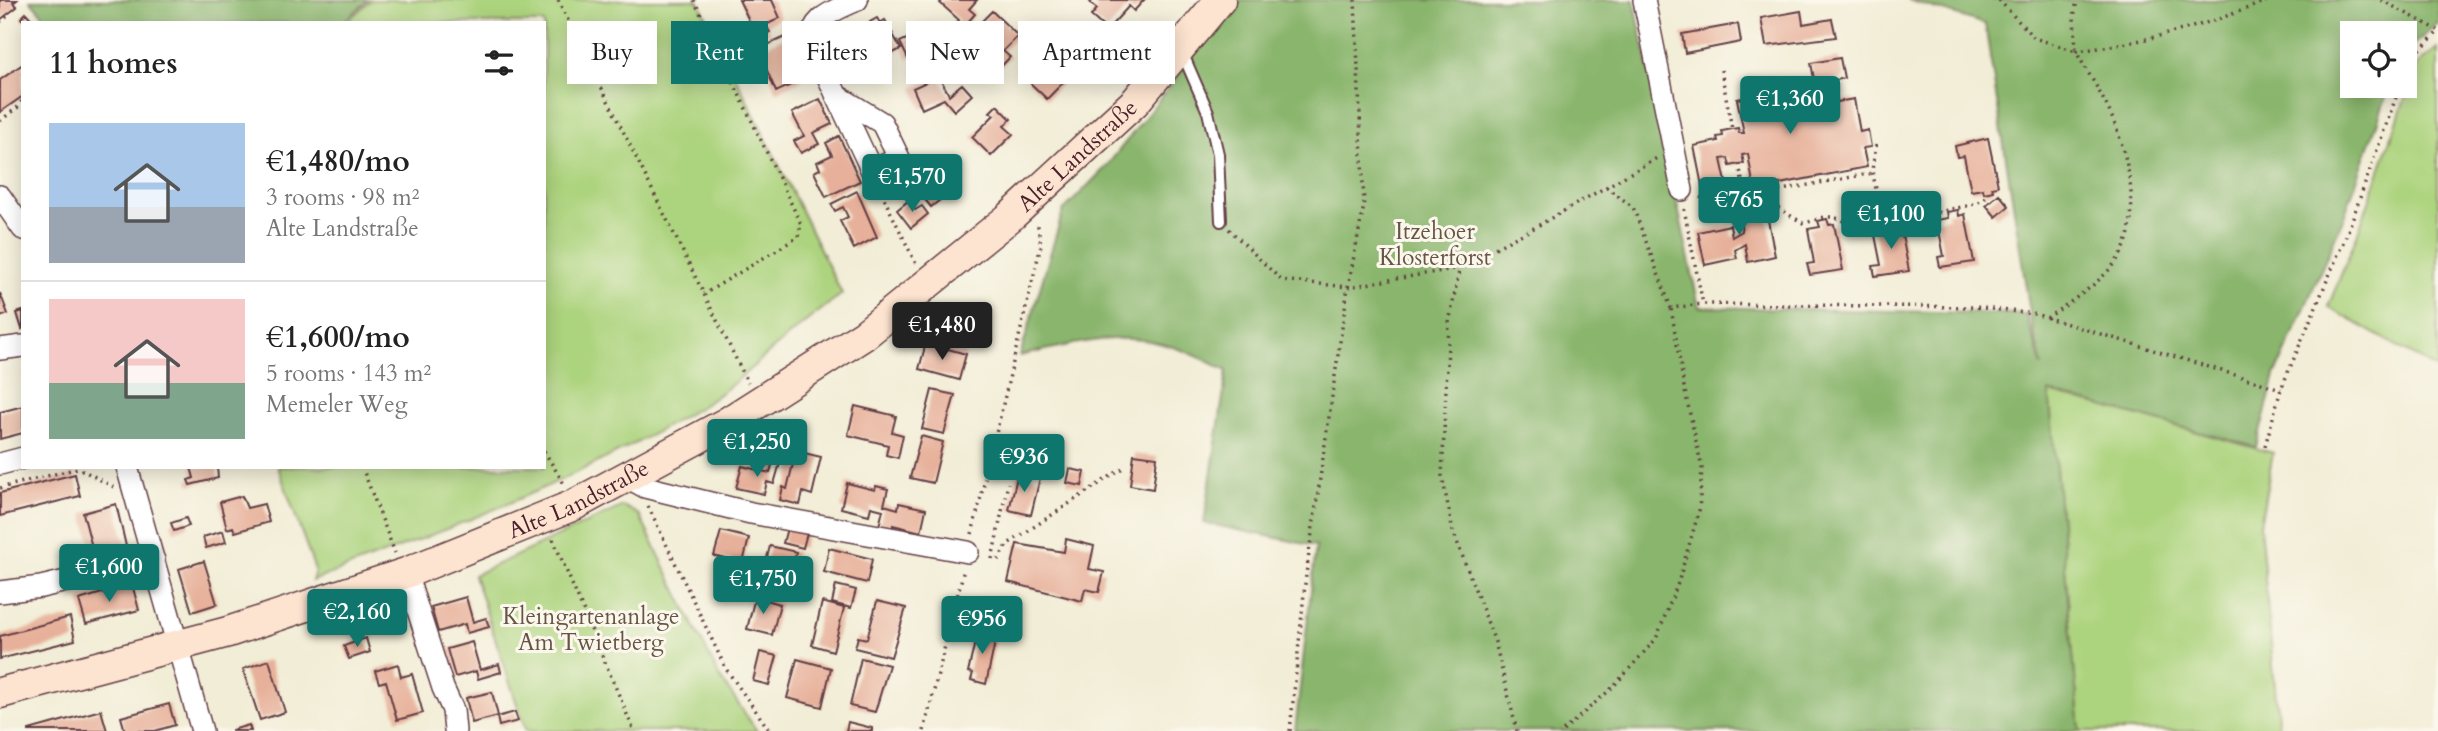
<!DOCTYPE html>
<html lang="en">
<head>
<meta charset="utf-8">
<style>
  :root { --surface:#fff; --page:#f6f6f6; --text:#222; --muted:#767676; --line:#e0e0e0; --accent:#0f766e }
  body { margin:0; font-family:Cardo,serif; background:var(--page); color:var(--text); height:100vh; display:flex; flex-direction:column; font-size:26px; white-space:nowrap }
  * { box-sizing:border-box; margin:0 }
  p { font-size:23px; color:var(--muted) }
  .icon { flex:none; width:38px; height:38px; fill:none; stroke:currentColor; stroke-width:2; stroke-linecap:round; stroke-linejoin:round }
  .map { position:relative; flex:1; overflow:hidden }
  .side { position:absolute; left:21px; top:21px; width:525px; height:448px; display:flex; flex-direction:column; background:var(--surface); border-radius:0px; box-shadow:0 4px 18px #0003 }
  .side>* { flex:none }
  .top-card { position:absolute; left:567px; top:21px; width:665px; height:63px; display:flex; gap:14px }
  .tools { position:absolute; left:2340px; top:21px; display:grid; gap:14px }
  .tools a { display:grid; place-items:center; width:77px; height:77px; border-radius:0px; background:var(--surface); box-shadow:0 4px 18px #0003; font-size:35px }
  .price { position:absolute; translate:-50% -60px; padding:0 16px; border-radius:7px; background:var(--accent); color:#fff; font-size:23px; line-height:46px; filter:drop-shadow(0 2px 4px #0008) }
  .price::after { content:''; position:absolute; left:50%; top:42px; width:21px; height:16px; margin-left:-10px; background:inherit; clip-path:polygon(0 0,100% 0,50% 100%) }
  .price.on { background:#222; color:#fff }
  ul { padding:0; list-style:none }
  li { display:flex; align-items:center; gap:21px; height:175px; padding:0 28px }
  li+li { border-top:2px solid var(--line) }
  li span { display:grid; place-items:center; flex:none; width:196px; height:140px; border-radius:0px; color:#555 }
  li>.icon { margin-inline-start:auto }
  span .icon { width:84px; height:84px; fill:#fffc; stroke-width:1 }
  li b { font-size:30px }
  h2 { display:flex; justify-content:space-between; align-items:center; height:84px; padding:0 28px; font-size:30px }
  .tag { padding:0 24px; border-radius:0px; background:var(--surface); box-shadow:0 4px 18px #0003; font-size:24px; line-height:63px }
  .tag.on { background:var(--accent); color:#fff }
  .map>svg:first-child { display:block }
  .green { fill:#acd37d; stroke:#7b7954; stroke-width:2 }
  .forest { fill:#89b56c; stroke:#6a6a4c; stroke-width:2 }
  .building { fill:#e7b09a }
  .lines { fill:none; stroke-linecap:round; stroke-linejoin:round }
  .lane-casing { stroke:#633e45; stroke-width:14 }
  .street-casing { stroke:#633e45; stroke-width:24 }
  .secondary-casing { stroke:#633e45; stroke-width:33 }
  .path { stroke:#633e45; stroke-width:3.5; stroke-dasharray:2 5; stroke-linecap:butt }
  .lane { stroke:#fff; stroke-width:10 }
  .street { stroke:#fff; stroke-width:21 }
  .secondary { stroke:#fde4d0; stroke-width:30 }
  .labels { text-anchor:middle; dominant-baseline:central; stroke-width:6; stroke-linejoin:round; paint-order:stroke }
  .street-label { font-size:23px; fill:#4a1f2b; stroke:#fbf7ec }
  .park-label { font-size:23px; fill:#675544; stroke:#fbf7ec }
</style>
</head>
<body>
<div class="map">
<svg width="2438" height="731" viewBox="0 0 2438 731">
  <rect width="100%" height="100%" fill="#fbf7ec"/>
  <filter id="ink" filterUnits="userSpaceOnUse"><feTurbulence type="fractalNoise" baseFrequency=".0143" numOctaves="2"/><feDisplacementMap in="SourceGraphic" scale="14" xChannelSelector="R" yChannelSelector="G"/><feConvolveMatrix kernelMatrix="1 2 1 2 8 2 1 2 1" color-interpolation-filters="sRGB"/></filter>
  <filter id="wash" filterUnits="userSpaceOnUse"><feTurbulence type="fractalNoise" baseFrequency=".00686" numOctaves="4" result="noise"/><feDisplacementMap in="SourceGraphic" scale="28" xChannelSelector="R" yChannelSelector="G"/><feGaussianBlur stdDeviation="1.57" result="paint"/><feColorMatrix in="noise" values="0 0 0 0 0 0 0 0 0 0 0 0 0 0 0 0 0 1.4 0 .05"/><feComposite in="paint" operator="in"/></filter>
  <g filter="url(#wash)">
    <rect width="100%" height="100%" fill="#f2edd6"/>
    <path class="green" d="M371,0H698L842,294C821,310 799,326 779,344C753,366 730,389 700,407C578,480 445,531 312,581L315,570L278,467H544V23H345Z
      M2438,48V369L2328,307L2356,238L2417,65Z
      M2049,391L2273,453L2260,525L2279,731H2080Z
      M623,506L639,515L719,676L757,731H526L474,575Z"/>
    <path class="forest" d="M30,0H368L342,23H50Z
      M1238,0H1634L1699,307L2026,314L2042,367L2031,319L1985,24L1908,0H2438V23L2405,53L2404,33H2352V86H2390L2344,217L2275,376L2256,447L2049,392L2080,731H1295L1316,546L1204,523L1227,371C1144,326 1108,335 1020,356L1063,211L1105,168Z"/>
    <g id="blocks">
      <path class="building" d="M0,0H17L13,3L17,7L0,20Z
        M739,0H772L780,18L766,25L770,32L750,42L747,34L754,31Z
        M943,0H977L969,9L975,14L960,31L954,26L959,20L940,3Z
        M1093,0H1144L1134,11L1129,6L1107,30L1091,16L1097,9L1090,3Z
        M992,11L1018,36L1003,51L1010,57L996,72L988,64L997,55L972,31Z
        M1801,11L1803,24L1832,19L1836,37L1766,46L1761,18Z
        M26,13L35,23H26L21,18Z
        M877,18L880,23L885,20L901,49L877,61L859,33L872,27L870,22Z
        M1738,24L1741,42L1685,53L1682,34Z
        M790,35L803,66L799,68L804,79L776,92L758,49Z
        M913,36L920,53L908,59L900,42Z
        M1059,52L1077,68L1047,99L1028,81Z
        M1840,58L1844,78L1833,81L1837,102L1854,99L1860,132L1868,130L1871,147L1863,148L1867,167L1754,189L1748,154L1742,155L1744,163L1739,164L1730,166L1728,158L1721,159L1726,182L1702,186L1694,146L1718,141L1717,137L1723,136L1722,131L1738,128L1739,133H1744L1737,99L1794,88L1801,121L1810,119L1806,97L1823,94L1821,83L1815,84L1811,63Z
        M23,64V96L0,112V80Z
        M939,76L949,95L962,84L972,95L954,111L944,99L922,109L913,88Z
        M820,99L832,124L813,133L819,144L801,153L794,141L804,136L792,113Z
        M997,105L1011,119L1004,126L1013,134L991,156L972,137L994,115L990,112Z
        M839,136L860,181L826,197L814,172L820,169L817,162L832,155L826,143Z
        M1988,138L1998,186L1992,187L1993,191L1984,193L1983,189L1971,191L1964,156L1957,157L1955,146Z
        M929,164L938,175L947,168L960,184L931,207L909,180Z
        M857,191L877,237L854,249L840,221L848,217L843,207L835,211L831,204Z
        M1999,194L2009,206L1996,217L1986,205Z
        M1750,197L1753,213L1766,210L1775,256L1748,262L1745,244L1735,250L1737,258L1705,265L1698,232L1730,225L1732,237L1742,231L1736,200Z
        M908,201L915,210L922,206L928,214L911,228L897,210Z
        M1958,210L1959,216L1965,214L1974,262L1940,267L1938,257L1944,256L1937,220L1948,218L1947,212Z
        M1827,219L1829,225L1834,224L1843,270L1810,275L1807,264L1814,263L1808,229L1820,227L1818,221Z
        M1894,221L1895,226L1900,225L1909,271L1875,276L1873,266L1881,265L1874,230L1886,228L1885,223Z
        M0,293L8,314L0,317Z
        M23,311V328L22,329L17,313Z
        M926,343L966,354L959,380L919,369Z
        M932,390L955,395L944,434L922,429Z
        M23,406V433L0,439V412Z
        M855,406L896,416L892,432L903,435L898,458L886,455L888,445L848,435Z
        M921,436L943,442L933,483L910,478Z
        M796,451L821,457L812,495L803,492L800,505L780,500L783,487L787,489Z
        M1134,454L1157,457L1153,489L1130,485Z
        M773,461L780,463L774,484L767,482L764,494L736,488L742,466L770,473Z
        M191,467H217L218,478L190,485L188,480L194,478Z
        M1070,469L1085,472L1082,486L1067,483Z
        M1018,473L1040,478L1031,515L1009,510Z
        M75,474L80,496L0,516V493Z
        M847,483L875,490L876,486L888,489L884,505L898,509L899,503L926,509L921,532L893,525L892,530L879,526L883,510L871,507L869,515L841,508Z
        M242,496L247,508L264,504L269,522L235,532L233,527L227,529L220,502Z
        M116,504L126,546L94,555L83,513Z
        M186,518L189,526L174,531L171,523Z
        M787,528L807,533L803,548L783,543Z
        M223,531L226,542L206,548L203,537Z
        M721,531L749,538L743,563L714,556Z
        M1066,539L1094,546L1089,569L1104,572L1099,592L1085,589L1082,601L1008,582L1017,544L1064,552Z
        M770,546L796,552L787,592L760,585Z
        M829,548L872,559L867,583L824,572Z
        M204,561L217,604L192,612L179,569Z
        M728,562L749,567L745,584L724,579Z
        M132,584L139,610L86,624L79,600Z
        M836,585L856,590L851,608L832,603Z
        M466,597L473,622L486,618L489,627L467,633L465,624L438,632L431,607Z
        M755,597L780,604L772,635L747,629Z
        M877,601L906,608L891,657L855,648L858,637L867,639Z
        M822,602L844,608L833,651L812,645Z
        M70,617L75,640L0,659V636Z
        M978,629L997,633L986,684L971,680L973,673L968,672Z
        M366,638L370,652L349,659L344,646Z
        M472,642L480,670L499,664L501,672L478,679L476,671L455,677L447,649Z
        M760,652L777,656L769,685L753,681Z
        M861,658L889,665L875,712L850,706Z
        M797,659L831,668L822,707L787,698Z
        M269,660L285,712L260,720L243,669Z
        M398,664L401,677L412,674L423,713L397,720L386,681L379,683L375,671Z
        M492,692L498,716L472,723L466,698Z
        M169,704L175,725L155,731H125L121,717Z
        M101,710L107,731H29V730Z
        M515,712L518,721L499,726L497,717Z
        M848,722L872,728V731H846Z
        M249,725L251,731H232V730Z"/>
    </g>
  </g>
  <g filter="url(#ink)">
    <use href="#blocks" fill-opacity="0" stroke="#633e45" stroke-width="2"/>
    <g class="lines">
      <g class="lane-casing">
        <path id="lane" d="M1182,52L1208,112L1218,154L1221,221"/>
      </g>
      <g class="street-casing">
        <path id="street" d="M1644,0L1682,190
          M836,95L882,123L899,158L872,171L814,47C805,19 836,10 857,0
          M0,196L23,229
          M0,349L23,346
          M0,464L23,458
          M127,467L202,731
          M627,477L645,487L751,513L968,552
          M406,573L443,688L453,710L455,731
          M0,592L41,587L154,560"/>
      </g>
      <g class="secondary-casing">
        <g id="secondary">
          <path id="s1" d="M0,693L228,632L406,573L574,505L728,422L864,335L1010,217L1135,102L1220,0"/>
        </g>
      </g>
      <path class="path" d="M558,0L748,383
        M694,0L801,224L798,237L704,294
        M1999,0L2034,38L2076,51L2074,17L2077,0
        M2381,0L2438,30
        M0,22L10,14
        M1721,70L1732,129
        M2404,72L2408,61L2438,32
        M0,121L18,107L23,99
        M1876,145L1872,170L1880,208C1902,229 1924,216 1947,210C1963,206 1976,207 1988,195
        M1739,164L1744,190L1755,195L1873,173
        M878,186L916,264
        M1606,187L1633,207L1671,308L1703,304
        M1700,197L1728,210L1737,208
        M1751,205L1771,204L1803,223C1813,222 1821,216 1831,217C1853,220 1867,246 1882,211
        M1684,209L1703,304L1974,307L2035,314L2281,389
        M1229,229L1281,280L1348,287L1454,269L1532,229L1657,158
        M1460,266L1449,323L1442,476L1453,531L1495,642L1517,731
        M2047,318C2071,301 2100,284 2117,260C2147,220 2125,137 2102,97C2094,81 2084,67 2076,51C2143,43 2205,26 2269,0
        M2265,446L2281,389L2348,231L2400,86
        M544,451L564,484
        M362,467L395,553
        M0,488L78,468L114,487
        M648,506L726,669L770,731
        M972,534L1041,245L1037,221
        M553,539L634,731
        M992,559L1008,483
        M998,560L1008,544L1126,466
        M924,731L964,569
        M1290,731L1306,574L1348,287L1364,205L1355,0
        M1563,731L1612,688L1656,639L1678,583L1699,511L1702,468L1684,387L1671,308"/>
      <use href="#lane" class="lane"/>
      <use href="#street" class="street"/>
      <use href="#secondary" class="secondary"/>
    </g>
  </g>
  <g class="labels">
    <g class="street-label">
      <text stroke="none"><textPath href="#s1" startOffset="1220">Alte Landstraße</textPath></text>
      <text stroke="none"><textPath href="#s1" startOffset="611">Alte Landstraße</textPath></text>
    </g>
    <g class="park-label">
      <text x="1435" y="231">Itzehoer<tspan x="1435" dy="26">Klosterforst</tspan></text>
      <text x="591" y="616">Kleingartenanlage<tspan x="591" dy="26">Am Twietberg</tspan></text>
    </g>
  </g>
</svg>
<div class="tools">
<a><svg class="icon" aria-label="locate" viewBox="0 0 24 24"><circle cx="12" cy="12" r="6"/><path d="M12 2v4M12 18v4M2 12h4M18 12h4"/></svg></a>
</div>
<b class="price" style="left:1790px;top:136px">€1,360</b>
<b class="price" style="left:912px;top:214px">€1,570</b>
<b class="price" style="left:1739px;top:237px">€765</b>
<b class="price" style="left:1891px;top:251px">€1,100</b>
<b class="price on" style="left:942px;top:362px">€1,480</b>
<b class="price" style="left:757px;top:479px">€1,250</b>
<b class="price" style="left:1024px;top:494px">€936</b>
<b class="price" style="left:109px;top:604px">€1,600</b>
<b class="price" style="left:763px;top:616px">€1,750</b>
<b class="price" style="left:357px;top:649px">€2,160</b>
<b class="price" style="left:982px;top:656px">€956</b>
<div class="top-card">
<a class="tag">Buy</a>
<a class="tag on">Rent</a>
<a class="tag">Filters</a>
<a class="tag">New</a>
<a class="tag">Apartment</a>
</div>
<section class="side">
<h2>11 homes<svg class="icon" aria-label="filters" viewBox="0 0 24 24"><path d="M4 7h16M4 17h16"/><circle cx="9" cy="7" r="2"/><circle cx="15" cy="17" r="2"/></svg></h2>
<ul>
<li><span style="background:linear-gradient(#a9c7e8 60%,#9aa5b1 0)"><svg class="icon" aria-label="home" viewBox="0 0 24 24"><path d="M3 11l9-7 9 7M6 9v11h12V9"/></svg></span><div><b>€1,480/mo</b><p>3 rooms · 98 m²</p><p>Alte Landstraße</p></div></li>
<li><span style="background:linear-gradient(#f6c9c9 60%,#7fa58c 0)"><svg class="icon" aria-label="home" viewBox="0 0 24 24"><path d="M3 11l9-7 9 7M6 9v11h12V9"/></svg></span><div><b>€1,600/mo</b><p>5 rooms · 143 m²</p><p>Memeler Weg</p></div></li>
</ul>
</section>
</div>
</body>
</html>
